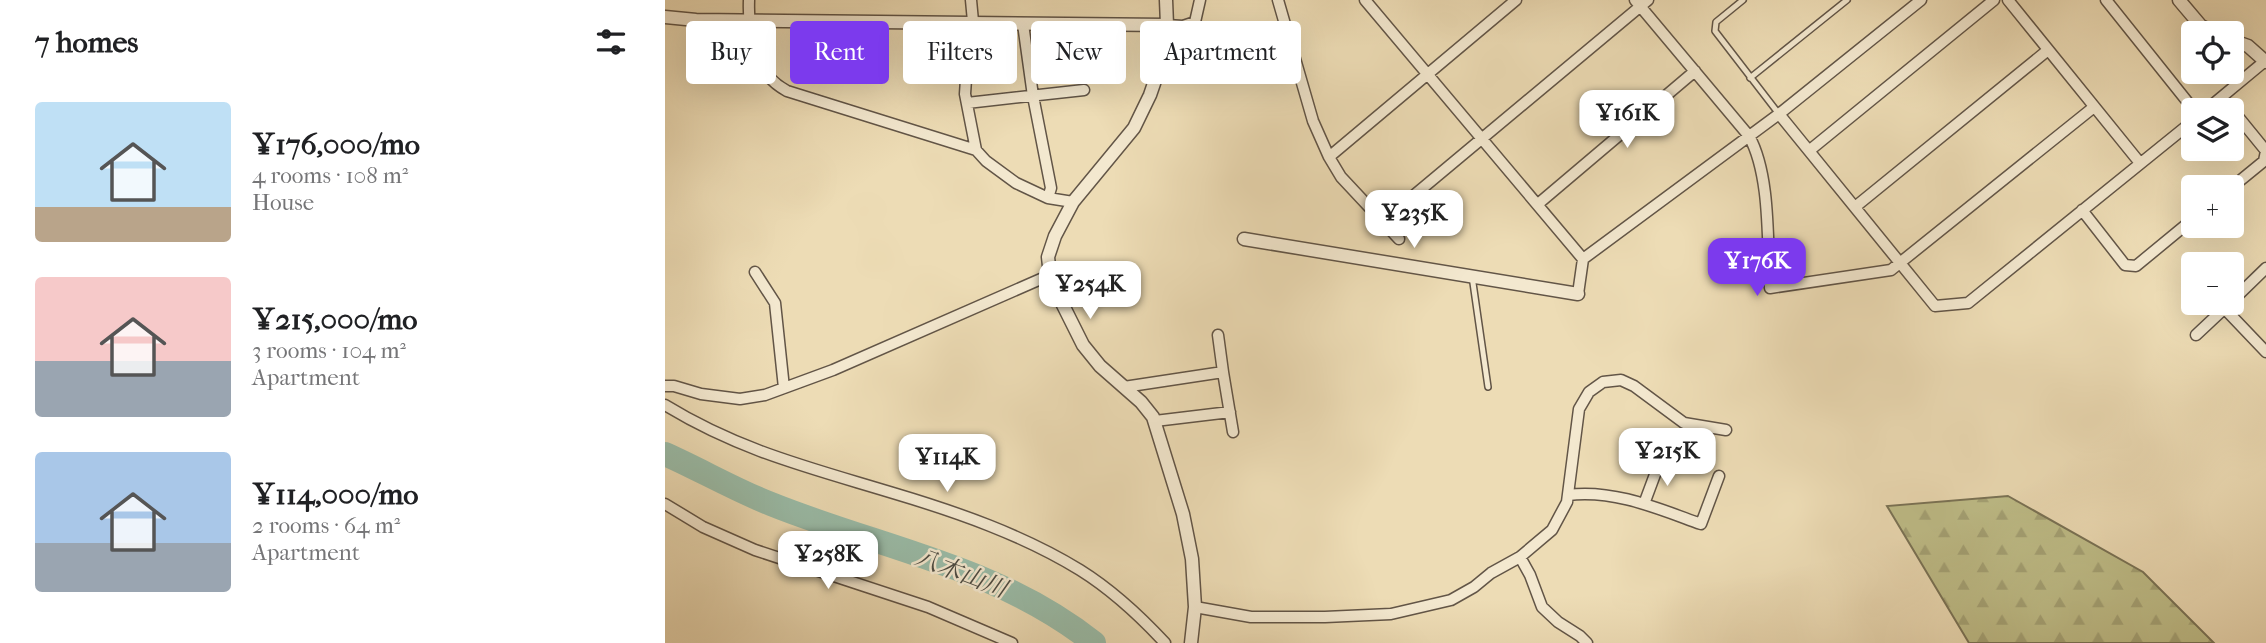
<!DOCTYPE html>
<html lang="en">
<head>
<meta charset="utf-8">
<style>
  :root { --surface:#fff; --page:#f6f6f6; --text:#202124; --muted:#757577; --accent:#7c3aed }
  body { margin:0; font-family:"IM FELL French Canon","Noto Serif JP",serif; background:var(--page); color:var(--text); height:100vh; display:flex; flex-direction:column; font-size:26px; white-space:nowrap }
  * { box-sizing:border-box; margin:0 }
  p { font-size:23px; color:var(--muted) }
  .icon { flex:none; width:38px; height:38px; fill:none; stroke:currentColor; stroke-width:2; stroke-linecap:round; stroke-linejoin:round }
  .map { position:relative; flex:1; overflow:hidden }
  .sheet { display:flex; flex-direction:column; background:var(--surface); width:665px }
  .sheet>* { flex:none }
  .hud { position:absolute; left:21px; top:21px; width:665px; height:63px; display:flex; gap:14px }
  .fabs { position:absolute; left:1516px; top:21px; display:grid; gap:14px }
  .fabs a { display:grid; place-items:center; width:63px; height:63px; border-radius:7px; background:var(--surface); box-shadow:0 7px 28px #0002; font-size:35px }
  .price { position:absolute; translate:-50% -60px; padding:0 16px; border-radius:14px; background:#fff; color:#222; font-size:23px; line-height:46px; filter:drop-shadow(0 2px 4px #0008) }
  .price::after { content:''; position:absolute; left:50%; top:42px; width:21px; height:16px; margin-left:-10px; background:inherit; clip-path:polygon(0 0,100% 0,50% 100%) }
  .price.current { background:var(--accent); color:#fff }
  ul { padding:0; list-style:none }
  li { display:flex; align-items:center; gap:21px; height:175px; padding:0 35px }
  li span { display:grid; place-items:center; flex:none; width:196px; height:140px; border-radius:7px; color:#555 }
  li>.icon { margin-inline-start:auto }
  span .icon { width:84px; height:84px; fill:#fffc; stroke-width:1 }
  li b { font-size:30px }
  h2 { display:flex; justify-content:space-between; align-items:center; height:84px; padding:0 35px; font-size:30px }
  .pill { padding:0 24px; border-radius:7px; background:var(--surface); box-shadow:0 7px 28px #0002; font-size:24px; line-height:63px }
  .pill.current { background:var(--accent); color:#fff }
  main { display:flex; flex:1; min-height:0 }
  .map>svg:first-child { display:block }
  .forest { fill:url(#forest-firs); stroke:#7a7356; stroke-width:2 }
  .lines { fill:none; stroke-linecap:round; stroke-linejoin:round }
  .river { stroke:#9abca8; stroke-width:24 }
  .service-casing { stroke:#625547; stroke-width:8 }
  .minor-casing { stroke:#625547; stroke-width:13 }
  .tertiary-casing { stroke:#625547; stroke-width:15 }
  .service { stroke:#f3e8cf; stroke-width:5 }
  .minor { stroke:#f3e8cf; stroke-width:10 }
  .tertiary { stroke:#f3e8cf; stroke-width:12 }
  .labels { text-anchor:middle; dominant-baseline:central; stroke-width:5; stroke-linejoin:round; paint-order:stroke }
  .water-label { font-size:24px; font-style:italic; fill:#4e4d44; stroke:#f3e8cf }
</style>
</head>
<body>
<main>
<section class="sheet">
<h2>7 homes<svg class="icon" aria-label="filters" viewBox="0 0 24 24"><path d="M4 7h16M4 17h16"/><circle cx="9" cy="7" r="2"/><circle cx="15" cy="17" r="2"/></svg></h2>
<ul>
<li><span style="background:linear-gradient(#bfe0f5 75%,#b9a48a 0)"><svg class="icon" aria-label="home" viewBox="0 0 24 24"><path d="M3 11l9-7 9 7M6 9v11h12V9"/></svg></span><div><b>¥176,000/mo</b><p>4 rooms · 108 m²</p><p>House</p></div></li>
<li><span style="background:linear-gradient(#f6c9c9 60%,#9aa5b1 0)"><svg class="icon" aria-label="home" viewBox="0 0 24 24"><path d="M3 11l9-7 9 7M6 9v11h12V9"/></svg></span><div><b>¥215,000/mo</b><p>3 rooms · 104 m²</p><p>Apartment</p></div></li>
<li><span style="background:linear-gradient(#a9c7e8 65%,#9aa5b1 0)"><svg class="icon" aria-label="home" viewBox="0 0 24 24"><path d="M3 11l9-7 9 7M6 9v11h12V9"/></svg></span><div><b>¥114,000/mo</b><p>2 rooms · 64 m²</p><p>Apartment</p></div></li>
</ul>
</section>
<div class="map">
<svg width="1601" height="643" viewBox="0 0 1601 643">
  <defs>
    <pattern id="forest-firs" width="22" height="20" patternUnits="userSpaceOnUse" patternTransform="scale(1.75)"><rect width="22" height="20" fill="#bfbe89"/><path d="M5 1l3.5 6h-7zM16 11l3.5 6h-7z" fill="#a5a376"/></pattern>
  </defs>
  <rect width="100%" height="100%" fill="#eddcb5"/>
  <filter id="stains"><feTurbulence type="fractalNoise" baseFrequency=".00286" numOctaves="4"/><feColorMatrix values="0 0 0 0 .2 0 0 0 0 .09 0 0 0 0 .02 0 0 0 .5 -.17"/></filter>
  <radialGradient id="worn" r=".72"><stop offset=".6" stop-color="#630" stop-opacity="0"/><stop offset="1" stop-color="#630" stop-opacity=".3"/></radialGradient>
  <path class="forest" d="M1343,496L1478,572L1549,643H1304L1222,506Z"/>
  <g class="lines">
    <path class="river" d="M0,454C36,470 70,490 106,504C218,549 332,566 429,643"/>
    <g class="service-casing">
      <path id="service" d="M1078,0L1051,22L1050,31L1114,114
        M1085,78L1182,0
        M807,276L823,387"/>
    </g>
    <g class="minor-casing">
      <path id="minor" d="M84,0C83,35 88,73 122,91L311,150
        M306,0L309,32L301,79L300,94L311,150L321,161L351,183L383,198L408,202
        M613,0L648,121L664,157L676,177L734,239
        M700,0L918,259
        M970,0L1084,136C1106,176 1102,243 1105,288L1226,270L1429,107
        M1343,0L1475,163
        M1441,0L1529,110
        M358,24L368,96L386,188L383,198
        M502,25L518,26L530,22L535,0
        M1557,97L1601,151L1599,161L1566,188
        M302,103L419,90
        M1541,110L1600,61
        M1114,114L1270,306L1303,303L1528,121
        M1145,150L1329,0
        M664,157L851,0
        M873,204L1030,71
        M1190,207L1383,50
        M1417,210L1460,265L1471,266L1528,219
        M717,222L983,0
        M90,272L110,303L119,388
        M913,294L918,259L1114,114L1256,0
        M1566,302L1601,268
        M1559,308L1601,352
        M553,335L558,372
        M1531,335L1563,305
        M0,386H9L36,394L75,399L100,395L168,370L385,275
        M459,387L558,372L568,432
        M0,405C75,451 146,468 228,493C292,512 358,535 415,570C447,590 475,616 500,643
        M490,421L565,412
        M903,495C949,489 994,509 1036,524L1054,476
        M0,504L38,527L90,550L263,607L347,643
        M979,504L995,461
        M855,557L865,575L877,607L893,622L915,636L922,643
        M530,607L586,617H660L726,614L786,600L809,587L826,573L855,557L887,530L902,502L914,409L924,392L938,382L956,380L969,386L1019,423L1061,430"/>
    </g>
    <g class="tertiary-casing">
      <path id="tertiary" d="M501,0L502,25L496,63L485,95L469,128L408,202L390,236L383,257L385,275L398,305L418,345L435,366L476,402L488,417L518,514L527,559L530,607L526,643
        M1514,0L1536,26L1550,33
        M0,17L31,20L502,25
        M1566,40L1583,46L1601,62
        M579,239L913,294"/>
    </g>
    <use href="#service" class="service"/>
    <use href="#minor" class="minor"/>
    <use href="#tertiary" class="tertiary"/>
  </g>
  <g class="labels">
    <g class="water-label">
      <text transform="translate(296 573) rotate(21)">八木山川</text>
    </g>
  </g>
  <rect width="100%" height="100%" filter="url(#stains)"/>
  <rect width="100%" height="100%" fill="url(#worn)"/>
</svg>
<div class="fabs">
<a><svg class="icon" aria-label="locate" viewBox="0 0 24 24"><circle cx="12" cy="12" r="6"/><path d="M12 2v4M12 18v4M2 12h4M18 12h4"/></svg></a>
<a><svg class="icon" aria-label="layers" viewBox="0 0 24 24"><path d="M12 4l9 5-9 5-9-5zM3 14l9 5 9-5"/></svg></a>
<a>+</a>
<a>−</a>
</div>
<b class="price" style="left:962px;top:150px">¥161K</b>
<b class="price" style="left:749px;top:250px">¥235K</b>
<b class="price current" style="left:1092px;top:298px">¥176K</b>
<b class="price" style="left:425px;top:321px">¥254K</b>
<b class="price" style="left:1002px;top:488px">¥215K</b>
<b class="price" style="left:282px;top:494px">¥114K</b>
<b class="price" style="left:163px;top:591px">¥258K</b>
<div class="hud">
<a class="pill">Buy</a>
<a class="pill current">Rent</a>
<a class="pill">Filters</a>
<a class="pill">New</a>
<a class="pill">Apartment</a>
</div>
</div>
</main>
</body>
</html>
